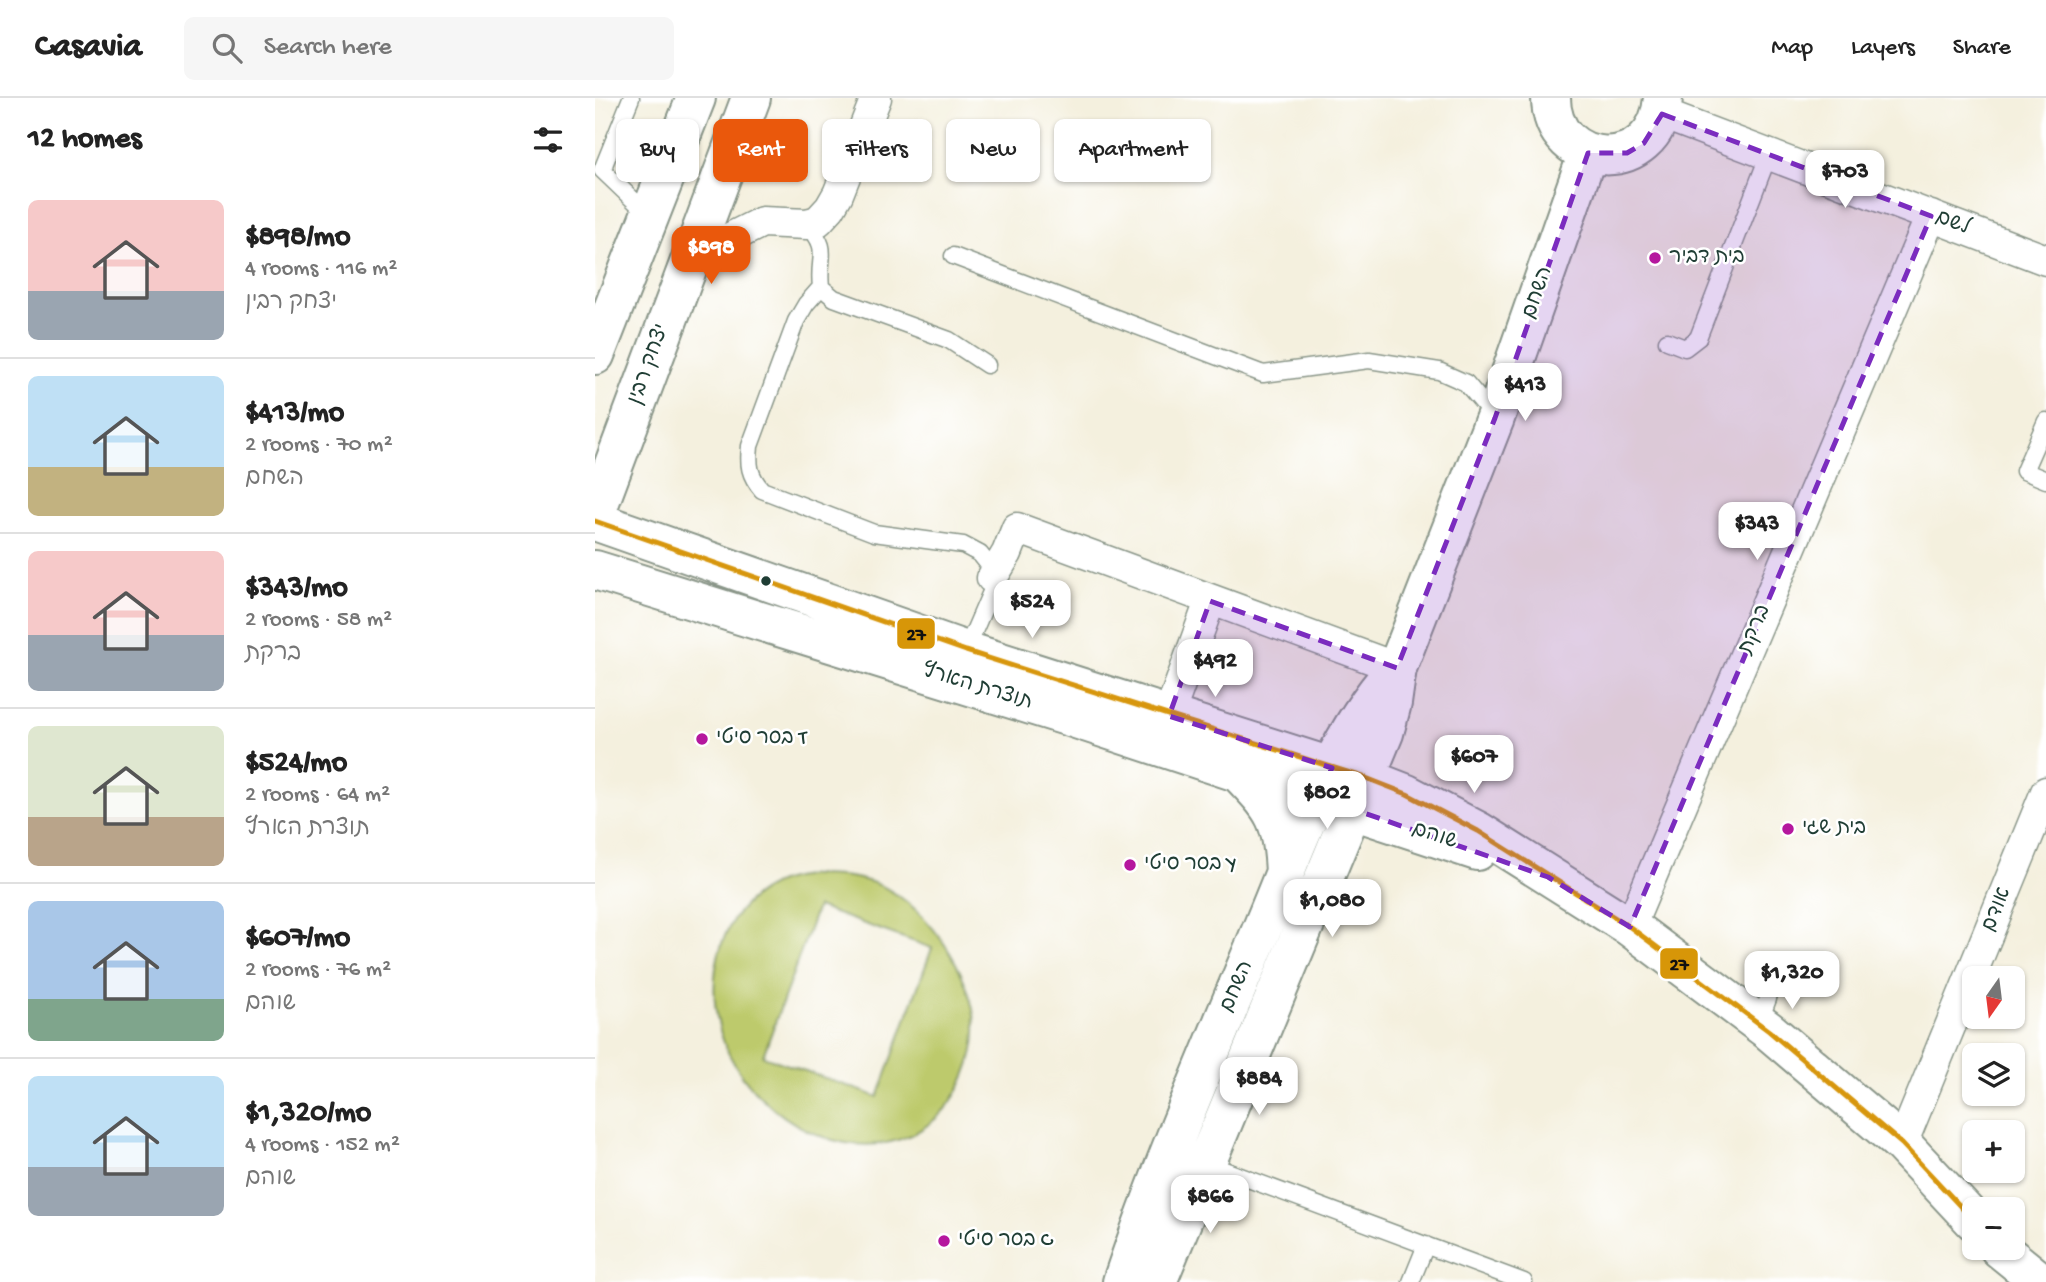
<!DOCTYPE html>
<html lang="en">
<head>
<meta charset="utf-8">
<style>
  :root { --surface:#fff; --page:#f6f6f6; --text:#222; --muted:#767676; --line:#e0e0e0; --accent:#ea580c }
  body { margin:0; font-family:"Gochi Hand","Playpen Sans Hebrew",sans-serif; background:var(--page); color:var(--text); height:100vh; display:flex; flex-direction:column; font-size:26px; white-space:nowrap }
  * { box-sizing:border-box; margin:0 }
  p { font-size:23px; color:var(--muted) }
  .icon { flex:none; width:38px; height:38px; fill:none; stroke:currentColor; stroke-width:2; stroke-linecap:round; stroke-linejoin:round }
  .map { position:relative; flex:1; overflow:hidden }
  .panel { display:flex; flex-direction:column; background:var(--surface); width:595px }
  .panel>* { flex:none }
  .top-card { position:absolute; left:21px; top:21px; width:665px; height:63px; display:flex; gap:14px }
  .needle { width:46px; rotate:194deg }
  .tools { position:absolute; left:1367px; top:868px; display:grid; gap:14px }
  .tools a { display:grid; place-items:center; width:63px; height:63px; border-radius:10px; background:var(--surface); box-shadow:0 2px 5px #0004; font-size:35px }
  .price { position:absolute; translate:-50% -60px; padding:0 16px; border-radius:14px; background:#fff; color:#222; font-size:23px; line-height:46px; filter:drop-shadow(0 2px 4px #0008) }
  .price::after { content:''; position:absolute; left:50%; top:42px; width:21px; height:16px; margin-left:-10px; background:inherit; clip-path:polygon(0 0,100% 0,50% 100%) }
  .price.current { background:var(--accent); color:#fff }
  ul { padding:0; list-style:none }
  li { display:flex; align-items:center; gap:21px; height:175px; padding:0 28px }
  li+li { border-top:2px solid var(--line) }
  li span { display:grid; place-items:center; flex:none; width:196px; height:140px; border-radius:10px; color:#555 }
  li>.icon { margin-inline-start:auto }
  span .icon { width:84px; height:84px; fill:#fffc; stroke-width:1 }
  li b { font-size:30px }
  h2 { display:flex; justify-content:space-between; align-items:center; height:84px; padding:0 28px; font-size:30px }
  .chip { padding:0 24px; border-radius:10px; background:var(--surface); box-shadow:0 2px 5px #0004; font-size:24px; line-height:63px }
  .chip.current { background:var(--accent); color:#fff }
  header { display:flex; align-items:center; gap:42px; box-sizing:border-box; height:98px; padding:0 35px; background:var(--surface); border-bottom:2px solid var(--line) }
  header strong { font-size:33px }
  nav { display:flex; gap:38px; margin-inline-start:auto; font-size:24px }
  .search { width:490px; height:63px; background:var(--page); display:flex; align-items:center; gap:18px; box-sizing:border-box; padding:0 24px; border-radius:10px; color:var(--muted); font-size:26px }
  main { display:flex; flex:1; min-height:0 }
  .map>svg:first-child { display:block }
  .green { fill:#bdca6c; stroke:#6e8450; stroke-width:2; fill-rule:evenodd }
  .lines { fill:none; stroke-linecap:round; stroke-linejoin:round }
  .lane-casing { stroke:#8a9689; stroke-width:19 }
  .street-casing { stroke:#8a9689; stroke-width:33 }
  .secondary-casing { stroke:#8a9689; stroke-width:42 }
  .lane { stroke:#fff; stroke-width:16 }
  .street { stroke:#fff; stroke-width:30 }
  .secondary { stroke:#fff; stroke-width:38 }
  .bus-1-casing { stroke:#fff; stroke-width:10 }
  .bus-1 { stroke:#d79608; stroke-width:5 }
  .marked { fill:#7b2cbf; fill-opacity:0.2; stroke:#7b2cbf; stroke-width:5; stroke-dasharray:14 9; stroke-linejoin:round }
  .poi-dot { fill:#b5179e; stroke:#fff; stroke-width:2.5 }
  .bus-dot { fill:#1f3d34; stroke:#fff; stroke-width:2.5 }
  .labels { text-anchor:middle; dominant-baseline:central; stroke-width:5; stroke-linejoin:round; paint-order:stroke }
  .street-label { font-size:21px; fill:#1f3d34; stroke:#fff }
  .poi-label { font-size:21px; fill:#1f3d34; stroke:#fff; text-anchor:start }
  .line-badge { stroke:#fff; stroke-width:2.5 }
  .pale-badge-label { font-size:19px; text-anchor:middle; font-weight:bold; fill:#111 }
</style>
</head>
<body>
<header>
<strong>Casavia</strong>
<div class="search"><svg class="icon" aria-label="search" viewBox="0 0 24 24"><circle cx="10" cy="10" r="6"/><path d="M15 15l6 6"/></svg>Search here</div>
<nav><a>Map</a><a>Layers</a><a>Share</a></nav>
</header>
<main>
<section class="panel">
<h2>12 homes<svg class="icon" aria-label="filters" viewBox="0 0 24 24"><path d="M4 7h16M4 17h16"/><circle cx="9" cy="7" r="2"/><circle cx="15" cy="17" r="2"/></svg></h2>
<ul>
<li><span style="background:linear-gradient(#f6c9c9 65%,#9aa5b1 0)"><svg class="icon" aria-label="home" viewBox="0 0 24 24"><path d="M3 11l9-7 9 7M6 9v11h12V9"/></svg></span><div><b>$898/mo</b><p>4 rooms · 116 m²</p><p>יצחק רבין</p></div></li>
<li><span style="background:linear-gradient(#bfe0f5 65%,#c2b280 0)"><svg class="icon" aria-label="home" viewBox="0 0 24 24"><path d="M3 11l9-7 9 7M6 9v11h12V9"/></svg></span><div><b>$413/mo</b><p>2 rooms · 70 m²</p><p>השחם</p></div></li>
<li><span style="background:linear-gradient(#f6c9c9 60%,#9aa5b1 0)"><svg class="icon" aria-label="home" viewBox="0 0 24 24"><path d="M3 11l9-7 9 7M6 9v11h12V9"/></svg></span><div><b>$343/mo</b><p>2 rooms · 58 m²</p><p>ברקת</p></div></li>
<li><span style="background:linear-gradient(#dfe7d0 65%,#b9a48a 0)"><svg class="icon" aria-label="home" viewBox="0 0 24 24"><path d="M3 11l9-7 9 7M6 9v11h12V9"/></svg></span><div><b>$524/mo</b><p>2 rooms · 64 m²</p><p>תוצרת הארץ</p></div></li>
<li><span style="background:linear-gradient(#a9c7e8 70%,#7fa58c 0)"><svg class="icon" aria-label="home" viewBox="0 0 24 24"><path d="M3 11l9-7 9 7M6 9v11h12V9"/></svg></span><div><b>$607/mo</b><p>2 rooms · 76 m²</p><p>שוהם</p></div></li>
<li><span style="background:linear-gradient(#bfe0f5 65%,#9aa5b1 0)"><svg class="icon" aria-label="home" viewBox="0 0 24 24"><path d="M3 11l9-7 9 7M6 9v11h12V9"/></svg></span><div><b>$1,320/mo</b><p>4 rooms · 152 m²</p><p>שוהם</p></div></li>
</ul>
</section>
<div class="map">
<svg width="1451" height="1184" viewBox="0 0 1451 1184">
  <rect width="100%" height="100%" fill="#fff"/>
  <filter id="ink" filterUnits="userSpaceOnUse"><feTurbulence type="fractalNoise" baseFrequency=".0143" numOctaves="2"/><feDisplacementMap in="SourceGraphic" scale="14" xChannelSelector="R" yChannelSelector="G"/><feConvolveMatrix kernelMatrix="1 2 1 2 8 2 1 2 1" color-interpolation-filters="sRGB"/></filter>
  <filter id="wash" filterUnits="userSpaceOnUse"><feTurbulence type="fractalNoise" baseFrequency=".00686" numOctaves="4" result="noise"/><feDisplacementMap in="SourceGraphic" scale="28" xChannelSelector="R" yChannelSelector="G"/><feGaussianBlur stdDeviation="1.57" result="paint"/><feColorMatrix in="noise" values="0 0 0 0 0 0 0 0 0 0 0 0 0 0 0 0 0 1.4 0 .05"/><feComposite in="paint" operator="in"/></filter>
  <g filter="url(#wash)">
    <rect width="100%" height="100%" fill="#f4f0de"/>
    <path class="green" d="M219,777C245,777 273,779 296,793C337,818 371,870 379,917C385,955 365,1003 334,1026C268,1075 179,1030 140,967C106,913 112,821 174,789C188,781 203,779 219,777ZM222,809L337,850L283,999L168,958Z"/>
  </g>
  <g filter="url(#ink)">
    <g class="lines">
      <g class="lane-casing">
        <path id="lane" d="M36,0L7,72L55,118
          M212,126C237,154 222,157 226,189L239,200L354,242L392,267
          M358,158L668,276L774,262L844,273L871,285L899,318
          M226,189L211,206L201,223L155,348C153,367 154,377 167,392L279,435L368,447L385,456L393,466L397,480L396,494L371,552
          M1072,243L1090,250L1103,240L1174,56
          M1451,323L1429,373L1451,382
          M1164,925L1173,901
          M613,1066L929,1184
          M816,1184L831,1147"/>
      </g>
      <g class="street-casing">
        <path id="street" d="M1067,16L1451,162
          M95,160L167,124L212,126L223,123L235,110L243,96L281,0
          M397,480L412,455L422,430L802,570
          M571,625L615,503
          M1035,829L1336,118
          M1307,1046L1451,694"/>
      </g>
      <g class="secondary-casing">
        <path id="secondary" d="M956,0C956,73 1062,80 1068,0
          M0,257L101,0
          M0,417L156,0
          M0,423L371,553L771,680L812,696L883,733L1035,829L1174,933L1307,1046L1379,1123
          M0,472L475,619L882,753
          M643,674C680,712 688,722 690,776
          M1404,1150L1446,1184
          M527,1184C568,1063 619,946 668,828C704,743 736,644 798,574
          M562,1184L789,635L797,605L802,570L900,320L993,55"/>
      </g>
      <use href="#lane" class="lane"/>
      <use href="#street" class="street"/>
      <use href="#secondary" class="secondary"/>
      <g class="bus-1-casing">
        <path id="bus-1" d="M0,423L371,553L771,680L812,696L883,733L1035,829L1174,933L1307,1046L1379,1123"/>
      </g>
      <use href="#bus-1" class="bus-1"/>
    </g>
  </g>
  <path class="marked" d="M1067,16L1336,118L1035,829L953,779L723,699L737,670L574,618L615,503L802,570L900,320L993,55H1032L1049,45Z"/>
  <g class="poi-dot">
    <circle cx="1060" cy="160" r="7"/>
    <circle cx="107" cy="641" r="7"/>
    <circle cx="1193" cy="731" r="7"/>
    <circle cx="535" cy="767" r="7"/>
    <circle cx="349" cy="1143" r="7"/>
  </g>
  <circle class="bus-dot" cx="171" cy="483" r="6"/>
  <g class="labels">
    <g class="street-label">
      <text transform="translate(1357 126) rotate(21)">לשם</text>
      <text transform="translate(944 195) rotate(-71)">השחם</text>
      <text transform="translate(55 267) rotate(-70)">יצחק רבין</text>
      <text transform="translate(1161 532) rotate(-67)">ברקת</text>
      <text transform="translate(382 590) rotate(17)">תוצרת הארץ</text>
      <text transform="translate(839 739) rotate(18)">שוהם</text>
      <text transform="translate(1403 812) rotate(-68)">אודם</text>
      <text transform="translate(643 889) rotate(-67)">השחם</text>
    </g>
    <g class="poi-label">
      <text x="1074" y="160">בית דביר</text>
      <text x="121" y="641">בסר סיטי T</text>
      <text x="1207" y="731">בית שגי</text>
      <text x="549" y="767">בסר סיטי Y</text>
      <text x="363" y="1143">בסר סיטי C</text>
    </g>
  </g>
  <g class="line-badge">
    <rect x="301" y="519" width="40" height="33" rx="7" fill="#d79608"/>
    <rect x="1064" y="849" width="40" height="33" rx="7" fill="#d79608"/>
  </g>
  <g class="pale-badge-label">
    <text x="321" y="542">27</text>
    <text x="1084" y="872">27</text>
  </g>
</svg>
<div class="tools">
<a><svg class="needle" viewBox="-14 -14 28 28"><path d="M0-13l5 13h-10z" fill="#e53935"/><path d="M0 13l5-13h-10z" fill="#767676"/></svg></a>
<a><svg class="icon" aria-label="layers" viewBox="0 0 24 24"><path d="M12 4l9 5-9 5-9-5zM3 14l9 5 9-5"/></svg></a>
<a>+</a>
<a>−</a>
</div>
<b class="price" style="left:1250px;top:112px">$703</b>
<b class="price current" style="left:116px;top:188px">$898</b>
<b class="price" style="left:930px;top:325px">$413</b>
<b class="price" style="left:1162px;top:464px">$343</b>
<b class="price" style="left:437px;top:542px">$524</b>
<b class="price" style="left:620px;top:601px">$492</b>
<b class="price" style="left:879px;top:697px">$607</b>
<b class="price" style="left:732px;top:733px">$802</b>
<b class="price" style="left:737px;top:841px">$1,080</b>
<b class="price" style="left:1197px;top:913px">$1,320</b>
<b class="price" style="left:664px;top:1019px">$884</b>
<b class="price" style="left:615px;top:1137px">$866</b>
<div class="top-card">
<a class="chip">Buy</a>
<a class="chip current">Rent</a>
<a class="chip">Filters</a>
<a class="chip">New</a>
<a class="chip">Apartment</a>
</div>
</div>
</main>
</body>
</html>
